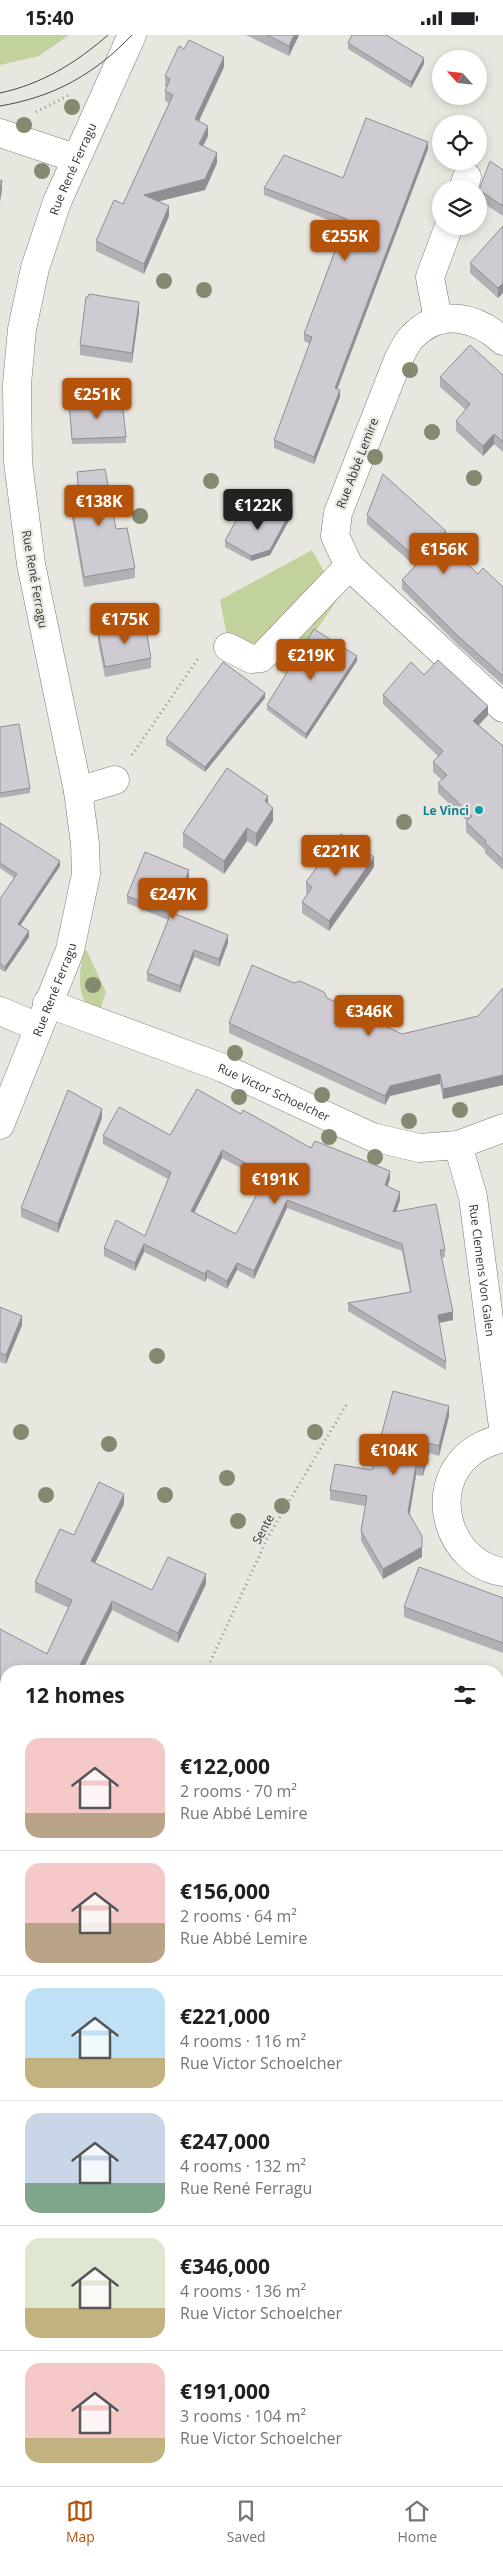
<!DOCTYPE html>
<html lang="en">
<head>
<meta charset="utf-8">
<style>
  :root { --surface:#fff; --page:#f2f2f2; --text:#202124; --muted:#757577; --line:#e0e0e0; --accent:#b45309 }
  body { margin:0; font-family:"Open Sans",sans-serif; background:var(--page); color:var(--text); height:100vh; display:flex; flex-direction:column; font-size:19px; white-space:nowrap }
  * { box-sizing:border-box; margin:0 }
  p { font-size:16px; color:var(--muted) }
  .icon { flex:none; width:28px; height:28px; fill:none; stroke:currentColor; stroke-width:2; stroke-linecap:round; stroke-linejoin:round }
  .map { position:relative; flex:1; overflow:hidden }
  .details { position:absolute; left:0px; top:1630px; width:504px; height:821px; display:flex; flex-direction:column; background:var(--surface); border-radius:20px 20px 0 0; box-shadow:0 2px 8px #0003 }
  .details>* { flex:none }
  .needle { width:32px; rotate:297deg }
  .controls { position:absolute; left:432px; top:15px; display:grid; gap:10px }
  .controls a { display:grid; place-items:center; width:55px; height:55px; border-radius:50%; background:var(--surface); box-shadow:0 2px 8px #0003; font-size:25px }
  .price { position:absolute; translate:-50% -42px; padding:0 11px; border-radius:5px; background:var(--accent); color:#fff; font-size:16px; line-height:32px; filter:drop-shadow(0 1px 2px #0008) }
  .price::after { content:''; position:absolute; left:50%; top:30px; width:15px; height:11px; margin-left:-8px; background:inherit; clip-path:polygon(0 0,100% 0,50% 100%) }
  .price.selected { background:#222; color:#fff }
  ul { padding:0; list-style:none }
  li { display:flex; align-items:center; gap:15px; height:125px; padding:0 25px }
  li+li { border-top:1px solid var(--line) }
  li span { display:grid; place-items:center; flex:none; width:140px; height:100px; border-radius:15px; color:#555 }
  li>.icon { margin-inline-start:auto }
  span .icon { width:60px; height:60px; fill:#fffc; stroke-width:1 }
  li b { font-size:21px }
  h2 { display:flex; justify-content:space-between; align-items:center; height:60px; padding:0 25px; font-size:21px }
  .status { display:flex; justify-content:space-between; align-items:center; height:35px; padding:0 25px; background:var(--surface); direction:ltr }
  .status svg { height:14px; fill:currentColor }
  .menu { display:flex; justify-content:space-around; align-items:center; height:70px; border-top:1px solid var(--line); background:var(--surface); font-size:14px; color:var(--muted) }
  .menu a { display:grid; justify-items:center; gap:2px }
  .menu .selected { color:var(--accent) }
  .map>svg:first-child { display:block }
  .green { fill:#c1d29d }
  .lines { fill:none; stroke-linecap:round; stroke-linejoin:round }
  .minor-casing { stroke:#7d7c75; stroke-width:29 }
  .path { stroke:#93928d; stroke-width:3; stroke-dasharray:1 4; stroke-linecap:butt }
  .minor { stroke:#fff; stroke-width:28 }
  .tram { stroke:#4b4a47; stroke-width:1 }
  .tree { fill:#848a6f }
  .wall { fill:#b2afb5; fill-rule:evenodd }
  .shaded-wall { fill:#918e93 }
  .building { fill:#cfcbd2; stroke:#918e93; fill-rule:evenodd }
  .culture-dot { fill:#0f9aa8; stroke:#e8e7df; stroke-width:2 }
  .labels { text-anchor:middle; dominant-baseline:central; stroke-width:4.5; stroke-linejoin:round; paint-order:stroke }
  .street-label { font-size:12px; fill:#353431; stroke:#e8e7df }
  .culture-label { font-size:12px; font-weight:bold; fill:#0d838f; stroke:#e8e7df; text-anchor:end }
</style>
</head>
<body>
<div class="status"><b>15:40</b><svg viewBox="0 0 49 12"><path d="M0 12V9h3v3zM5 12V6h3v6zM10 12V3h3v9zM15 12V0h3v12zM26 1h20v11H26zM47 4h2v5h-2z"/></svg></div>
<div class="map">
<svg width="503" height="2451" viewBox="0 0 503 2451">
  <rect width="100%" height="100%" fill="#e8e7df"/>
  <path class="green" d="M0,0H69L39,21L0,30Z
    M312,515L327,542L255,613L227,601L220,565Z
    M332,558L340,561L285,640L275,630Z
    M84,915L87,916L106,957L99,978C74,968 79,937 84,915Z
    M498,2166L503,2168V2285L498,2299Z"/>
  <g class="lines">
    <g class="minor-casing">
      <g id="minor">
        <path d="M0,98L75,123"/>
        <path d="M463,154L467,142"/>
        <path d="M438,285L430,242L449,191"/>
        <path d="M503,306C477,282 440,272 412,302C406,308 402,318 398,325L338,478L335,501L349,531L503,673"/>
        <path d="M228,612L251,624L261,623L349,531"/>
        <path d="M78,756L115,745"/>
        <path id="s1" d="M47,968L223,1033L372,1102L419,1113L458,1110L503,1093"/>
        <path d="M0,976L38,992"/>
        <path id="s2" d="M0,1090L70,915L86,839L85,809L78,756L31,529L18,427L17,349L22,294L35,233L57,167L132,0"/>
        <path id="s3" d="M458,1110L473,1162L503,1392"/>
        <path d="M503,1403C491,1406 479,1410 469,1419C426,1455 449,1529 503,1537"/>
        <path d="M0,1713L6,1716"/>
        <path d="M498,1905L503,1907"/>
        <path d="M0,2296L6,2299"/>
        <path d="M311,2445L323,2451"/>
      </g>
    </g>
    <path class="path" d="M36,77L71,59
      M132,720L199,622
      M206,1636L268,1502L348,1367
      M498,2308L503,2294"/>
    <use href="#minor" class="minor"/>
    <path class="tram" d="M0,58C42,49 76,28 108,0
      M0,71C54,62 95,39 132,0"/>
  </g>
  <g class="tree">
    <circle cx="72" cy="72" r="8"/>
    <circle cx="24" cy="90" r="8"/>
    <circle cx="42" cy="136" r="8"/>
    <circle cx="164" cy="246" r="8"/>
    <circle cx="204" cy="255" r="8"/>
    <circle cx="410" cy="335" r="8"/>
    <circle cx="432" cy="397" r="8"/>
    <circle cx="375" cy="422" r="8"/>
    <circle cx="474" cy="443" r="8"/>
    <circle cx="211" cy="446" r="8"/>
    <circle cx="140" cy="481" r="8"/>
    <circle cx="404" cy="787" r="8"/>
    <circle cx="93" cy="950" r="8"/>
    <circle cx="235" cy="1018" r="8"/>
    <circle cx="322" cy="1060" r="8"/>
    <circle cx="239" cy="1062" r="8"/>
    <circle cx="460" cy="1075" r="8"/>
    <circle cx="409" cy="1086" r="8"/>
    <circle cx="329" cy="1102" r="8"/>
    <circle cx="375" cy="1122" r="8"/>
    <circle cx="157" cy="1321" r="8"/>
    <circle cx="21" cy="1397" r="8"/>
    <circle cx="315" cy="1397" r="8"/>
    <circle cx="109" cy="1409" r="8"/>
    <circle cx="227" cy="1443" r="8"/>
    <circle cx="46" cy="1460" r="8"/>
    <circle cx="165" cy="1460" r="8"/>
    <circle cx="282" cy="1471" r="8"/>
    <circle cx="238" cy="1486" r="8"/>
  </g>
  <path class="wall" d="M246,0H299L289,21Z
    M348,8L424,29L411,53L348,14Z
    M224,32L199,86L208,101L203,111L217,128L205,155L159,166L169,181L144,239L96,216V206L123,169L169,68L165,66V56L167,52L165,51V41Z
    M428,114L337,354L340,362L314,429L274,413V405L310,309L304,306V299L344,191L264,160V153L343,143Z
    M503,135V181L479,165V155Z
    M503,191L498,263L470,238V228Z
    M139,277L132,328L80,320V310Z
    M503,340V417L494,409L483,421L456,396V386L466,375L440,352V342Z
    M69,368L126,402V408L72,409Z
    M77,437L116,494L135,533V543L84,552L70,471V461L78,459Z
    M293,478L270,520L251,526L225,512V506Z
    M367,480L446,506L445,507L478,539L503,552V650L459,611L402,554V545L415,531L367,489Z
    M98,597L151,623V633L105,642L98,607Z
    M357,626L306,704L267,675V670Z
    M424,640L488,680L479,690L503,711V835L485,818V815L466,797V787L467,786L438,758V748L442,745L433,737V727L438,721L383,669V660Z
    M265,663L205,737L166,710V704Z
    M0,692L30,753V758L0,763Z
    M268,769L273,786L256,812L247,806L224,839L183,812V798Z
    M0,788L60,831L20,891L29,902L5,937L0,934V864L14,843L0,833Z
    M374,832L329,896L302,878V867L308,859L306,858V847Z
    M189,842L175,879L228,908L219,932L194,922L180,958L147,946V938L168,885L127,868V861Z
    M503,953V1050L443,1064L440,1049L390,1061L385,1070L229,998V988L327,963L402,999L478,981Z
    M241,1079L311,1113L390,1144L387,1151L400,1165L396,1177L445,1215V1222L442,1223L453,1285L439,1288L446,1327V1335L348,1276V1268L410,1257L402,1216L287,1173L254,1244L237,1235L227,1254L207,1243L205,1247L144,1217L135,1236L104,1221V1213L145,1201L168,1144L103,1109V1101L170,1100ZM222,1123L264,1146L236,1199L194,1177Z
    M102,1083L58,1198L21,1182V1173Z
    M0,1272L22,1290L6,1329L0,1327Z
    M449,1381L439,1421L429,1418L423,1441L416,1440L410,1479L422,1522L383,1544L361,1506V1496L365,1471L330,1465V1455L372,1435Z
    M124,1469L95,1528L152,1555L206,1549L178,1608L112,1575L82,1636H6V1669L0,1665V1594L47,1619L69,1573L35,1557V1547L74,1500Z
    M503,1563V1618L404,1582V1572Z
    M503,1710V1736L498,1734V1724Z
    M0,1769L6,1773V1838L0,1834Z
    M498,1800L503,1802V1885L498,1884Z
    M498,1934L503,1935V1986L498,1985Z
    M503,2051V2115L498,2113V2055L501,2056Z
    M0,2332L6,2335V2415L0,2412Z
    M34,2445H249L247,2451H49Z"/>
  <path class="shaded-wall" d="M294,0H299L289,21V11Z
    M224,22V32L195,94V84Z
    M424,23V29L411,53V47Z
    M208,91V101L199,119V109Z
    M428,107V114L335,360V353Z
    M217,118V128L205,155L144,170V160Z
    M2,145V155L0,167V157Z
    M169,171V181L144,239V229Z
    M503,248V258L498,263V253Z
    M139,267V277L132,328V318Z
    M340,355V362L314,429V422Z
    M494,399V409L483,421V411Z
    M293,472V478L270,520L251,526V521Z
    M446,496V506L440,513V503Z
    M357,621V626L306,704V699Z
    M265,658V663L205,737V732Z
    M488,671V680L473,696V686Z
    M268,761V774L265,766Z
    M273,773V786L256,812V799Z
    M247,793V806L224,839V826Z
    M374,822V832L329,896V886Z
    M60,826V831L18,894V889Z
    M189,835V842L173,885V878Z
    M29,896V902L5,937V932Z
    M228,900V908L219,932V924Z
    M194,915V922L180,958V951Z
    M440,1039V1049L390,1061L385,1070V1061L390,1051Z
    M503,1040V1050L443,1064V1054Z
    M102,1074V1083L58,1198V1189Z
    M222,1115V1123L191,1184V1176Z
    M390,1136V1144L385,1158V1150Z
    M400,1157V1165L393,1185V1177Z
    M287,1165V1173L254,1244V1236Z
    M144,1209V1217L135,1236V1228Z
    M237,1228V1235L227,1254V1246Z
    M207,1235V1243L205,1247V1239Z
    M453,1277V1285L438,1288V1280Z
    M22,1281V1290L6,1329V1320Z
    M449,1371V1381L439,1421V1411Z
    M429,1408V1418L423,1441V1431Z
    M416,1430V1440L408,1487V1477Z
    M124,1459V1469L91,1536V1526Z
    M422,1512V1522L383,1544V1534Z
    M206,1539V1549L178,1608V1598Z
    M112,1566V1575L82,1636H77Z
    M503,2432V2441L499,2449V2440Z
    M245,2445H249L247,2451H243Z"/>
  <path class="building" d="M267,0H294L289,11Z
    M352,0H386L424,23L411,47L348,8Z
    M189,5L224,22L195,84L208,91L199,109L217,118L205,144L144,160L169,171L144,229L96,206L114,165L123,169L173,60L165,56L170,44L165,41L179,11L184,14Z
    M366,83L428,107L335,353L340,355L314,422L274,405L312,302L304,299L347,184L264,153L284,120L343,143Z
    M490,126L503,135V171L479,155Z
    M2,145L0,157V146Z
    M503,191V248L498,253L470,228Z
    M89,259L139,267L132,318L80,310L86,262H88Z
    M470,310L503,340V407L494,399L483,411L456,386L470,369L440,342Z
    M122,366L126,402L72,404L69,368Z
    M105,434L116,494L127,493L135,533L84,542L70,461L79,459L77,437Z
    M383,439L446,496L440,503L478,539L483,533L503,552V641L459,602L402,545L420,526L367,480Z
    M293,472L270,515L251,521L225,506L239,480Z
    M145,589L151,623L105,632L98,597Z
    M314,594L357,621L306,699L267,670Z
    M438,625L488,671L473,686L503,711V825L485,808L486,806L466,787L472,781L438,748L447,740L433,727L443,716L383,660L411,627L424,640Z
    M223,627L265,658L205,732L166,704Z
    M19,689L30,753L0,758V692Z
    M227,733L268,761L265,766L273,773L256,799L247,793L224,826L183,798Z
    M0,788L60,826L18,889L29,896L5,932L0,928V864L17,839L0,828Z
    M341,799L374,822L329,886L302,867L312,852L306,847Z
    M145,817L189,835L173,878L228,900L219,924L194,915L180,951L147,938L171,878L127,861Z
    M252,930L294,948L300,946L324,957L327,963L402,999L478,981L503,953V1040L443,1054L440,1039L390,1051L385,1061L229,988Z
    M197,1054L241,1079L243,1075L311,1113L315,1106L390,1136L385,1150L400,1157L393,1177L436,1169L445,1215H440L453,1277L438,1280L446,1327L348,1268L411,1257L402,1209L287,1165L254,1236L237,1228L227,1246L207,1235L205,1239L144,1209L135,1228L104,1213L116,1185L145,1201L171,1137L103,1101L119,1072L170,1100ZM222,1115L267,1140L236,1199L191,1176Z
    M68,1055L102,1074L58,1189L21,1173Z
    M0,1272L22,1281L6,1320L0,1318Z
    M393,1356L449,1371L439,1411L429,1408L423,1431L416,1430L408,1477L422,1501V1512L383,1534L361,1496L367,1461L330,1455L335,1429L372,1435Z
    M99,1447L124,1459L91,1526L152,1555L168,1522L206,1539L178,1598L112,1566L77,1636H6V1659L0,1656V1594L47,1619L72,1565L35,1547L60,1494L74,1500Z
    M419,1532L503,1563V1608L404,1572Z
    M503,1710V1727L498,1724Z
    M0,1769L6,1773V1826L0,1822Z
    M498,1800L503,1802V1876L498,1874Z
    M498,1934L503,1935V1977L498,1975Z
    M503,2051V2105L498,2103V2055L501,2056Z
    M0,2332L6,2335V2405L0,2402Z
    M503,2343V2432L499,2440L503,2442V2451H434L437,2445H498V2355Z
    M56,2445H245L243,2451H70Z"/>
  <circle class="culture-dot" cx="479" cy="775" r="5"/>
  <g class="labels">
    <g class="street-label">
      <text stroke="none"><textPath href="#s2" startOffset="986">Rue René Ferragu</textPath></text>
      <text transform="translate(357 428) rotate(-69)">Rue Abbé Lemire</text>
      <text transform="translate(35 544) rotate(80)">Rue René Ferragu</text>
      <text stroke="none"><textPath href="#s2" startOffset="146">Rue René Ferragu</textPath></text>
      <text stroke="none"><textPath href="#s1" startOffset="244">Rue Victor Schoelcher</textPath></text>
      <text stroke="none"><textPath href="#s3" startOffset="128">Rue Clemens Von Galen</textPath></text>
      <text transform="translate(263 1494) rotate(-62)">Sente</text>
    </g>
    <g class="culture-label">
      <text x="469" y="775">Le Vinci</text>
    </g>
  </g>
</svg>
<div class="controls">
<a><svg class="needle" viewBox="-14 -14 28 28"><path d="M0-13l5 13h-10z" fill="#e53935"/><path d="M0 13l5-13h-10z" fill="#757577"/></svg></a>
<a><svg class="icon" aria-label="locate" viewBox="0 0 24 24"><circle cx="12" cy="12" r="6"/><path d="M12 2v4M12 18v4M2 12h4M18 12h4"/></svg></a>
<a><svg class="icon" aria-label="layers" viewBox="0 0 24 24"><path d="M12 4l9 5-9 5-9-5zM3 14l9 5 9-5"/></svg></a>
</div>
<b class="price" style="left:345px;top:227px">€255K</b>
<b class="price" style="left:97px;top:385px">€251K</b>
<b class="price" style="left:99px;top:492px">€138K</b>
<b class="price selected" style="left:258px;top:496px">€122K</b>
<b class="price" style="left:444px;top:540px">€156K</b>
<b class="price" style="left:125px;top:610px">€175K</b>
<b class="price" style="left:311px;top:646px">€219K</b>
<b class="price" style="left:336px;top:842px">€221K</b>
<b class="price" style="left:173px;top:885px">€247K</b>
<b class="price" style="left:369px;top:1002px">€346K</b>
<b class="price" style="left:275px;top:1170px">€191K</b>
<b class="price" style="left:394px;top:1441px">€104K</b>
<section class="details">
<h2>12 homes<svg class="icon" aria-label="filters" viewBox="0 0 24 24"><path d="M4 7h16M4 17h16"/><circle cx="9" cy="7" r="2"/><circle cx="15" cy="17" r="2"/></svg></h2>
<ul>
<li><span style="background:linear-gradient(#f6c9c9 75%,#b9a48a 0)"><svg class="icon" aria-label="home" viewBox="0 0 24 24"><path d="M3 11l9-7 9 7M6 9v11h12V9"/></svg></span><div><b>€122,000</b><p>2 rooms · 70 m²</p><p>Rue Abbé Lemire</p></div></li>
<li><span style="background:linear-gradient(#f6c9c9 60%,#b9a48a 0)"><svg class="icon" aria-label="home" viewBox="0 0 24 24"><path d="M3 11l9-7 9 7M6 9v11h12V9"/></svg></span><div><b>€156,000</b><p>2 rooms · 64 m²</p><p>Rue Abbé Lemire</p></div></li>
<li><span style="background:linear-gradient(#bfe0f5 70%,#c2b280 0)"><svg class="icon" aria-label="home" viewBox="0 0 24 24"><path d="M3 11l9-7 9 7M6 9v11h12V9"/></svg></span><div><b>€221,000</b><p>4 rooms · 116 m²</p><p>Rue Victor Schoelcher</p></div></li>
<li><span style="background:linear-gradient(#c9d6e8 70%,#7fa58c 0)"><svg class="icon" aria-label="home" viewBox="0 0 24 24"><path d="M3 11l9-7 9 7M6 9v11h12V9"/></svg></span><div><b>€247,000</b><p>4 rooms · 132 m²</p><p>Rue René Ferragu</p></div></li>
<li><span style="background:linear-gradient(#dfe7d0 70%,#c2b280 0)"><svg class="icon" aria-label="home" viewBox="0 0 24 24"><path d="M3 11l9-7 9 7M6 9v11h12V9"/></svg></span><div><b>€346,000</b><p>4 rooms · 136 m²</p><p>Rue Victor Schoelcher</p></div></li>
<li><span style="background:linear-gradient(#f6c9c9 75%,#c2b280 0)"><svg class="icon" aria-label="home" viewBox="0 0 24 24"><path d="M3 11l9-7 9 7M6 9v11h12V9"/></svg></span><div><b>€191,000</b><p>3 rooms · 104 m²</p><p>Rue Victor Schoelcher</p></div></li>
</ul>
</section>
</div>
<nav class="menu">
<a class="selected"><svg class="icon" aria-label="map" viewBox="0 0 24 24"><path d="M3 6l6-2 6 2 6-2v14l-6 2-6-2-6 2zM9 4v14M15 6v14"/></svg>Map</a>
<a><svg class="icon" aria-label="saved" viewBox="0 0 24 24"><path d="M7 4h10v16l-5-4-5 4z"/></svg>Saved</a>
<a><svg class="icon" aria-label="home" viewBox="0 0 24 24"><path d="M3 11l9-7 9 7M6 9v11h12V9"/></svg>Home</a>
</nav>
</body>
</html>
